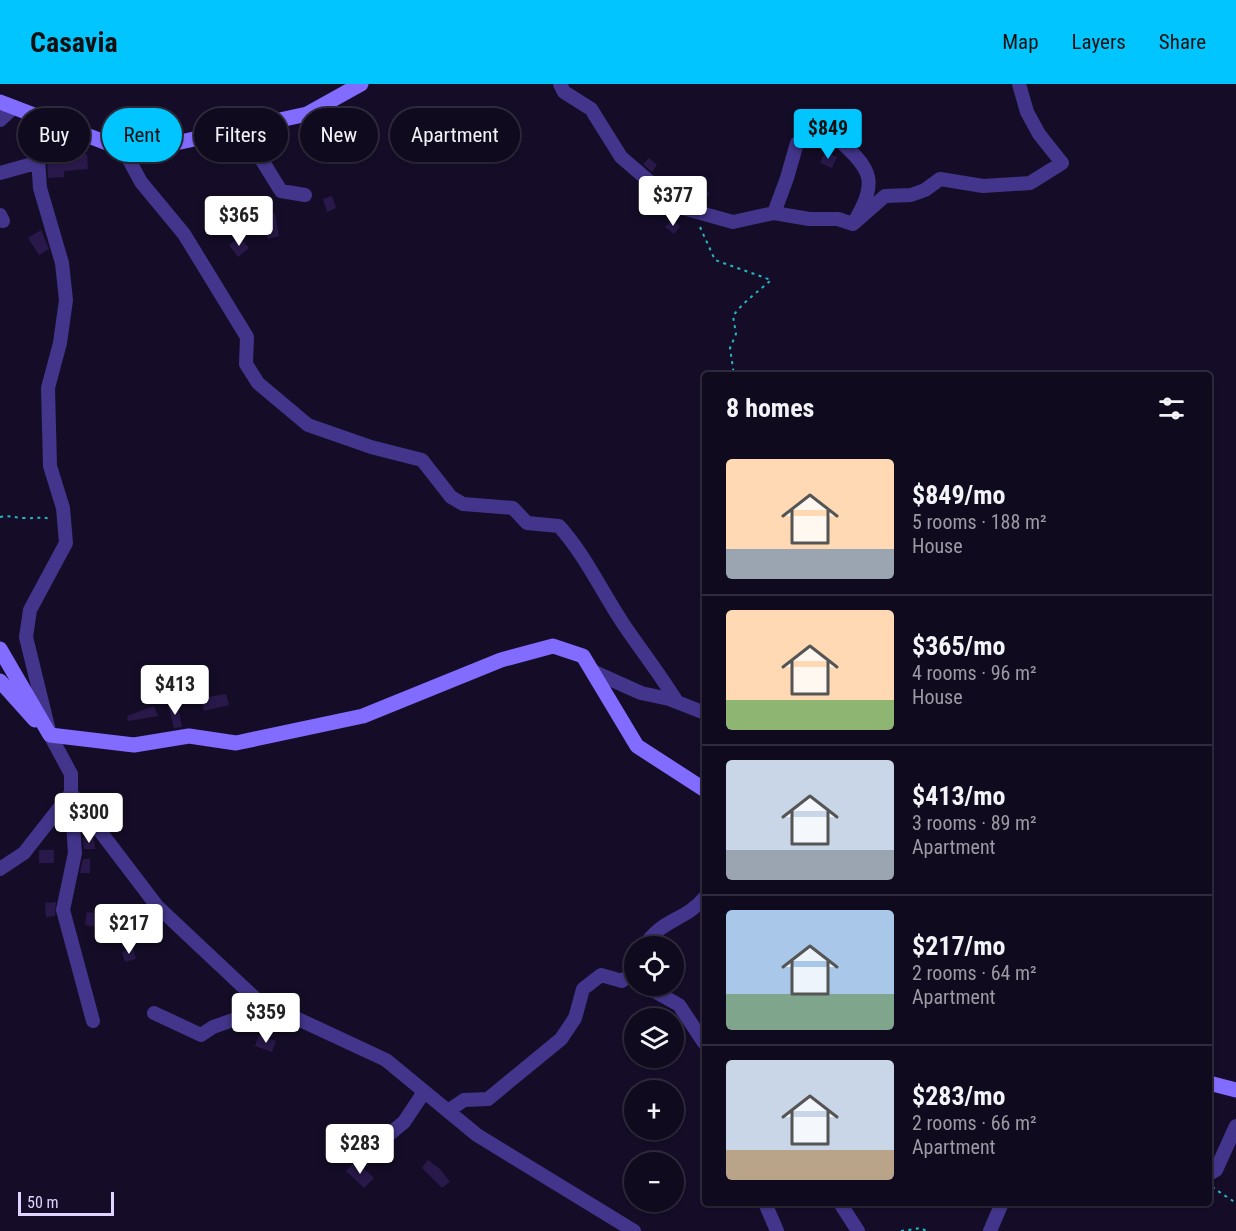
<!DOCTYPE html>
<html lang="en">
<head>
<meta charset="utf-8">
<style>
  :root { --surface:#100a1e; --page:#1e182b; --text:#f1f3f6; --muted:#9c9aa4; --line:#302b3c; --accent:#00c5ff }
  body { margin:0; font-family:"Roboto Condensed",sans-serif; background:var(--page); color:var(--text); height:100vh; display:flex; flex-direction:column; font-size:22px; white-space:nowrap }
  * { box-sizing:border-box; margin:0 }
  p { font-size:20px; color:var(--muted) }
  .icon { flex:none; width:33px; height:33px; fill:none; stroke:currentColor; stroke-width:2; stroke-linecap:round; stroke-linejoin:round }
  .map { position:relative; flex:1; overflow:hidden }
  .panel { position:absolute; left:702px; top:288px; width:510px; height:834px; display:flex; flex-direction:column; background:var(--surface); border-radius:6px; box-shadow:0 2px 4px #0004,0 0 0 2px var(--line) }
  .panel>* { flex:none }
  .top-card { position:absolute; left:18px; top:24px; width:570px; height:54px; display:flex; gap:12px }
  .tools { position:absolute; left:624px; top:852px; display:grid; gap:12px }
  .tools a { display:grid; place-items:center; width:60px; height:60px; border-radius:50%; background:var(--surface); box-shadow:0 2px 4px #0004,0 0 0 2px var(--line); font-size:30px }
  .scale { position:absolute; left:18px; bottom:15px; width:96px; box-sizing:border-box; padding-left:6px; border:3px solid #dfd4ff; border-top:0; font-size:16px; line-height:21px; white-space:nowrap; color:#dfd4ff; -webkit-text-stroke:4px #150d28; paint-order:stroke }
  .price { position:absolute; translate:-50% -51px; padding:0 14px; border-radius:6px; background:#fff; color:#222; font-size:20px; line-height:39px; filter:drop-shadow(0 2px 3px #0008) }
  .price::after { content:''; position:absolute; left:50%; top:36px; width:18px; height:14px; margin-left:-9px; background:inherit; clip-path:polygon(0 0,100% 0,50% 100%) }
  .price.current { background:var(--accent); color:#111 }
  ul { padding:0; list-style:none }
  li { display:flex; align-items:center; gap:18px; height:150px; padding:0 24px }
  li+li { border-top:2px solid var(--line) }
  li span { display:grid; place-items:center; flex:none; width:168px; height:120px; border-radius:6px; color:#555 }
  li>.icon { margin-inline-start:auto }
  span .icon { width:72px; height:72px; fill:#fffc; stroke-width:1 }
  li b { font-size:26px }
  h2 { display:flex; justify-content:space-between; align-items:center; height:72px; padding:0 24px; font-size:26px }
  .tag { padding:0 21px; border-radius:27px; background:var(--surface); box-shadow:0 2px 4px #0004,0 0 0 2px var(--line); font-size:21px; line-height:54px }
  .tag.current { background:var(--accent); color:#111 }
  header { display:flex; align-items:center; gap:36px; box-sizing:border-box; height:84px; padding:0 30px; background:var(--accent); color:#111 }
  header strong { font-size:28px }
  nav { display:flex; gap:33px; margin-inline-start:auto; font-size:21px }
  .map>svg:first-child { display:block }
  .building { fill:#29184a }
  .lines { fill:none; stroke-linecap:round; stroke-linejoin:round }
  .path { stroke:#25b7c2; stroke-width:2; stroke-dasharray:3 4.5; stroke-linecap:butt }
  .street { stroke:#43358b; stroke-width:14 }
  .secondary { stroke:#826bff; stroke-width:15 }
</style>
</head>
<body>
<header>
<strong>Casavia</strong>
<nav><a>Map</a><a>Layers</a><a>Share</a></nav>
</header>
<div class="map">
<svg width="1236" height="1147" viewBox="0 0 1236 1147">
  <rect width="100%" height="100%" fill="#150d28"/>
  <path class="building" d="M834,33L846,43L838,53L826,43Z
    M825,68L837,73L832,84L820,79Z
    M87,70L88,85L64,87V93L48,94L47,72Z
    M649,74L657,81L652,88L643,80Z
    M677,99L689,109L684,115L672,105Z
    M703,102L710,110L700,117L694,109Z
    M332,112L336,124L327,128L323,115Z
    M275,129L279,152L268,155L265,146L262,147L257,136Z
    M672,135L680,142L674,150L665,143Z
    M41,146L49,165L39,171L28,154Z
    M240,153L249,164L238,173L229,161Z
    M226,610L229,621L204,627L202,614Z
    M178,620L182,643L174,644L168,622Z
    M154,622L158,632L128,637L127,632Z
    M83,754H94L95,765H84Z
    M39,766H54V779H39Z
    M83,775H90V789H80Z
    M56,818L55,832L46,833L45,819Z
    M87,828L124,833V840L98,839L97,843L85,841Z
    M133,864L136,875L125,878L122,868Z
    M259,951L276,957L272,968L255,962Z
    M428,1076L440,1085L450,1098L442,1104L422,1084Z
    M355,1077L374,1094L364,1104L346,1087Z"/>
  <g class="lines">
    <path class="path" d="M700,143L715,176L771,196C759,207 742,219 733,232L736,250L730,264L734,291
      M0,433C9,431 16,434 25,434C35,435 40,432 50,435
      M1212,1103L1236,1119
      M901,1147L921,1144L926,1147"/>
    <path class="street" d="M560,0L564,8L591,25L621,73L679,123L733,138L774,129L787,94L797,59
      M35,31L40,104L62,179L66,216L60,259L48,304L50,382L63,424L66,459L30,526L26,553L50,651L71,690V709L157,822L257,916L386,976L477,1051L634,1147
      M0,36L14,23
      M242,44L281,107L305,111
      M120,59L141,98L184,150L247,253L246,280L258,299L308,341L371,363L422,376L451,413L463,420L513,424L527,439L559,442C585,471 601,506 622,538C640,565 660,590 677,618
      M843,60C871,85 877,99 857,133
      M0,89L36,79
      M774,129L809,135H838L853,140L885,112L911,111L925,106L940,95L983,102L1030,99L1062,79L1039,50L1027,28L1019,0
      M0,131L3,137
      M592,587L641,609L669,615L705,629
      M71,709L75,769L63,826L93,937
      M0,785L24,769L71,709
      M645,862C660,835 686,837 705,813
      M645,902L679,921L705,960
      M154,929L201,951L213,943L271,923
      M448,1027L464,1016L488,1015L561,955L575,934L583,905L601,891L622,897L634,888
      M370,1072L375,1062L404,1038L424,1008
      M1209,1090L1216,1086L1236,1042
      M765,1119L777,1147
      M840,1119L858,1147
      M990,1147L1002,1119"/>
    <path class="secondary" d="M0,18L107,59L167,61L307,30L361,0
      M0,565L50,651L134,661L189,652L236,659L363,632L501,576L553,562L583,572L637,662L705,706
      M0,597L35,636
      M1209,999L1236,1006"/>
  </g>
</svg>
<div class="tools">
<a><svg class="icon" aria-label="locate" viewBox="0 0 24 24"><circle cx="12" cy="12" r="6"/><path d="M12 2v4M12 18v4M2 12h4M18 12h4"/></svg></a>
<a><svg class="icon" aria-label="layers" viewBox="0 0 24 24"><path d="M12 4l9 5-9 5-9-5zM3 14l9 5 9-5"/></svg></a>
<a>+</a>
<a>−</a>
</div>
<div class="scale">50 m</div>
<b class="price current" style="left:828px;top:76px">$849</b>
<b class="price" style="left:673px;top:143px">$377</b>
<b class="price" style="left:239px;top:163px">$365</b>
<b class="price" style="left:175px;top:632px">$413</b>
<b class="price" style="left:89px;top:760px">$300</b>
<b class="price" style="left:129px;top:871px">$217</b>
<b class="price" style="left:266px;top:960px">$359</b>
<b class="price" style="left:360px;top:1091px">$283</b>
<div class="top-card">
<a class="tag">Buy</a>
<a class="tag current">Rent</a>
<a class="tag">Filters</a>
<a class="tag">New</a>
<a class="tag">Apartment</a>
</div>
<section class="panel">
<h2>8 homes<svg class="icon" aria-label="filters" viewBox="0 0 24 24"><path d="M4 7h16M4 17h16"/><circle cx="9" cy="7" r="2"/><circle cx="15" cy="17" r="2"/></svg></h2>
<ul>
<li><span style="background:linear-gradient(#ffd9b3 75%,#9aa5b1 0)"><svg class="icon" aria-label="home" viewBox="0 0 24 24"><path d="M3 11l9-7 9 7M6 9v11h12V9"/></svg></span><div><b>$849/mo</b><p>5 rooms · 188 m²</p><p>House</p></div></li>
<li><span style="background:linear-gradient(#ffd9b3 75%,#8fb573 0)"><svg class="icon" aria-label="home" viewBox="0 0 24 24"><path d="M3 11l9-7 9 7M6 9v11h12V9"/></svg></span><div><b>$365/mo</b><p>4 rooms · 96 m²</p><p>House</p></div></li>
<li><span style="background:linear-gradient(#c9d6e8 75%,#9aa5b1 0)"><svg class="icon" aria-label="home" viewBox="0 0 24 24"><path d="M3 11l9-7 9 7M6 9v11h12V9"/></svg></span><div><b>$413/mo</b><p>3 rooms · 89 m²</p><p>Apartment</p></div></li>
<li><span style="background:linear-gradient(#a9c7e8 70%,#7fa58c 0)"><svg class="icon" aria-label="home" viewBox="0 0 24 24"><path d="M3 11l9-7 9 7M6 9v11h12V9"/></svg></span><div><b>$217/mo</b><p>2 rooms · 64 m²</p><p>Apartment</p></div></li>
<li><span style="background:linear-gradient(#c9d6e8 75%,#b9a48a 0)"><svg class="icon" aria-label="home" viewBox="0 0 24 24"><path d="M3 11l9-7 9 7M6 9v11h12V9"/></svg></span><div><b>$283/mo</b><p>2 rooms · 66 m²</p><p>Apartment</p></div></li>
</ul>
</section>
</div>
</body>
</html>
